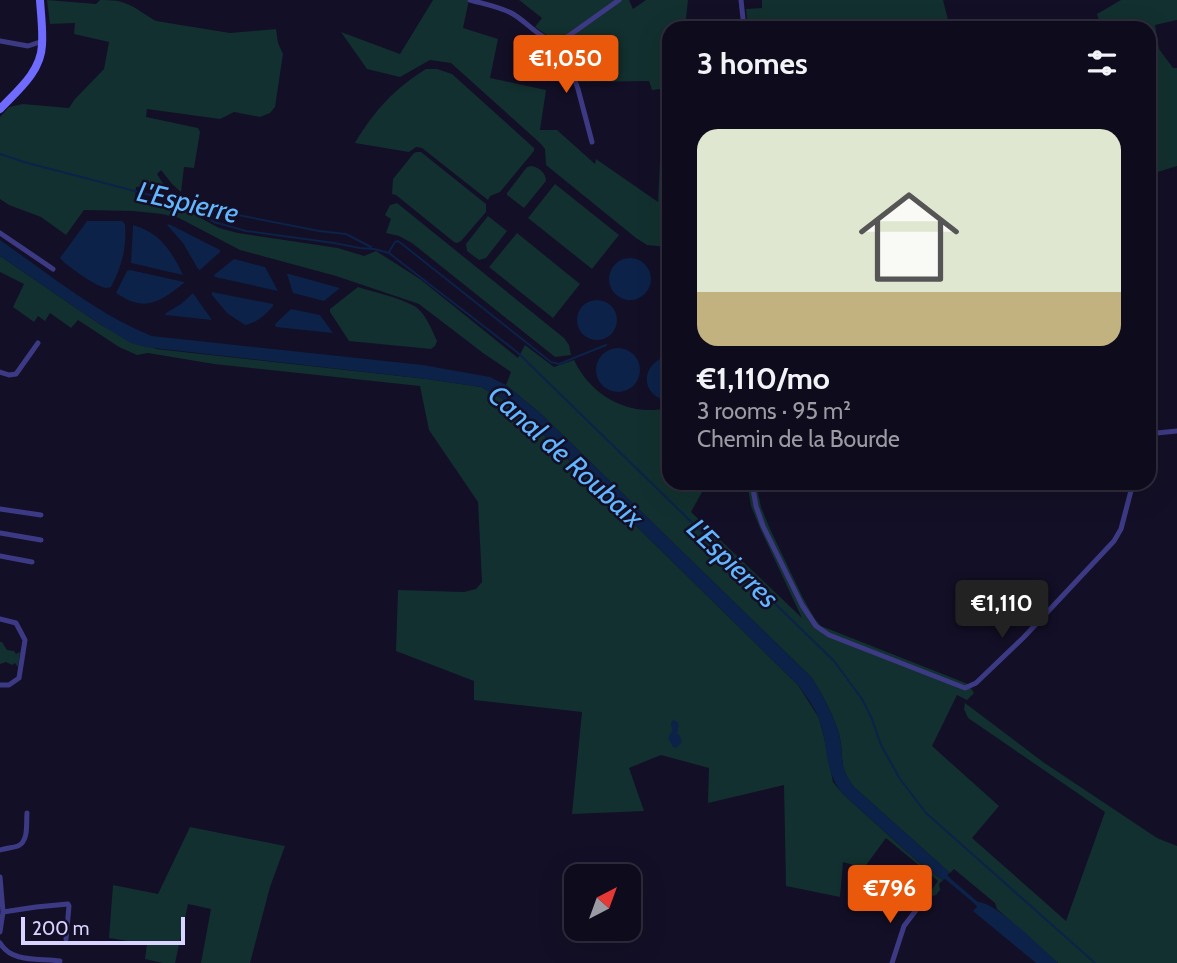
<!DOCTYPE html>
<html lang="en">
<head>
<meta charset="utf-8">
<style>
  :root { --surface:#0e0b1c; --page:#171425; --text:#f1f3f6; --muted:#9b9ba3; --line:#2e2b3b; --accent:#ea580c }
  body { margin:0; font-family:Cabin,sans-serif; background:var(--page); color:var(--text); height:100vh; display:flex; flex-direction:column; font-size:26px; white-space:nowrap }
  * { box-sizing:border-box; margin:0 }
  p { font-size:23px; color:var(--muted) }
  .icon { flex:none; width:38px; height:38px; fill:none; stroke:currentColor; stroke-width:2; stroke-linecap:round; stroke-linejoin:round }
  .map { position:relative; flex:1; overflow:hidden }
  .side { position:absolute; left:662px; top:21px; width:494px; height:469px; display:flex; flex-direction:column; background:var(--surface); border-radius:21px; box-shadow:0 7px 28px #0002,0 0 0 2px var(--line) }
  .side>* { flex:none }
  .needle { width:46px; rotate:41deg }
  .fabs { position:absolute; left:564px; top:864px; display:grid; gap:14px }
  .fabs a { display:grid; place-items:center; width:77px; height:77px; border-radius:14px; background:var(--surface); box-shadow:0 7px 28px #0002,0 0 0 2px var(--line); font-size:35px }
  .scale { position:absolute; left:21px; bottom:18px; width:164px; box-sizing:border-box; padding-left:7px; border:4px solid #d9d4ff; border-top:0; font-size:19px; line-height:24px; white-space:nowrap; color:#d9d4ff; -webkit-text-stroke:5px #130f26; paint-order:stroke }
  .price { position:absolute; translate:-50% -60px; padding:0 16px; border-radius:7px; background:var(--accent); color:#fff; font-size:23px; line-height:46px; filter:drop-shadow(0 2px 4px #0008) }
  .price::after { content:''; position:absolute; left:50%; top:42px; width:21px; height:16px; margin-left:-10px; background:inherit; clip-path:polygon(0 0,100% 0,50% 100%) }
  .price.active { background:#222; color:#fff }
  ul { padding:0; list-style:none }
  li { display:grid; align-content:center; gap:14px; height:371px; padding:0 35px }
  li+li { border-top:2px solid var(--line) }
  li span { display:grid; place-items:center; height:217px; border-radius:21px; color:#555 }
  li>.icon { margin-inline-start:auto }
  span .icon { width:126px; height:126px; fill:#fffc; stroke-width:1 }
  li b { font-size:30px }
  h2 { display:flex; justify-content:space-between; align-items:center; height:84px; padding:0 35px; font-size:30px }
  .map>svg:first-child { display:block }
  .green { fill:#12302f }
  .water { fill:#0c2248 }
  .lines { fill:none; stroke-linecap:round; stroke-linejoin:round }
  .stream { stroke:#0c2248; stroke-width:2 }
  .street { stroke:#3d3a85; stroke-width:5 }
  .secondary { stroke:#6f6bff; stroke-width:8 }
  .labels { text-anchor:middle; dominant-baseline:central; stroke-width:5; stroke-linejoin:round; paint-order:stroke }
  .water-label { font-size:28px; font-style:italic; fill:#62b6ff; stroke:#130f26 }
</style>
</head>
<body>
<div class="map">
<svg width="1177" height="963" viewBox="0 0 1177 963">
  <rect width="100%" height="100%" fill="#130f26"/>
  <path class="green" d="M47,0L96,4L100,0C106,0 113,0 118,1C133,4 143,14 156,21L230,33L276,29L278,43L283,54L275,107L270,113L260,117L234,112L220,119L147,109L146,117L198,128L200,132L194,168L184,167L181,192L172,184L161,170L157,174L167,190L154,186L136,187L135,199L184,209L219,228L238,233L338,248L364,256L376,251L420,279L518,358L525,345L554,367L574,360C591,396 629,417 668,408V483H707L691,512L802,618L759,526L751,506L747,483H756L761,507L770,529L803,598L815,619L821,626L968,684L974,693L967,700L957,695L932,746L999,806L972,838L1066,921L1105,812L968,718L964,709L965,703L1043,762L1157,838L1177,846V963H1058L997,909L995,903L954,869L950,873L854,787C837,766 845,757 839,734C833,714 823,696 812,678L540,413L506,385L511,372L483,353L419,304L336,276L240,250L179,218L162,214L133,211L84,210L66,235L41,217L9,205L0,199V117L9,107L23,104L69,108L75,99L104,69L109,42L74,34L75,23L50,24Z
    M433,0H469L463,28L498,39L490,78L546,90L540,130H557L595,164L596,159L658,202L661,139L668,138V247L647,245L636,238L546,165L545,149L540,143L451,63L430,60L400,77L367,69L341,32L400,54Z
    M519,0H629L633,9L646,0H688L686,19L689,21L690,24L686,25V28H668V88L652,90L649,81L579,82L562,37C552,41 543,32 535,27L542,18Z
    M762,0H943L950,28H748L746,9L762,8Z
    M1121,0H1177V20L1155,25L1159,49L1173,68H1177V166L1148,175V28H1101L1097,14Z
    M426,69H437L452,74L534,148V151L500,192L490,196L488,200L422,148L416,147L409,152L355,143C374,111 394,89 426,69Z
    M417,152H421L486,204V212L461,241L457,243L454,242L396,195L392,194L393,179L414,153Z
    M531,166C539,167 546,173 546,181L524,208L507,195V193L527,167Z
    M555,184L619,235L592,269L528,218Z
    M397,203L564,338L569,345L571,355L555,357L412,243L399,236L386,233L391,219L385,215L390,205Z
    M488,216L507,231L486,258L479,260L467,251L466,244Z
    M517,233L580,284L553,318L489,267Z
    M0,256L101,325L156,349L427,379L481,387L512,404L798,685L819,718L824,737L833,782L842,793L897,843L925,868L943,880L939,884L940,890L936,895L926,898L938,881L886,838L864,868L843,862L840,897L786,886L784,785L708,803L709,768L661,755L629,768L644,811L572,814L582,712L474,700V681L396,651L398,590L464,592L476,589L482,582L478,502L429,430L420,386L214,364L148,353L137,355L119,347L78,320L71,328L50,313L45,321L38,316L34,322L13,307L24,284L0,272Z
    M358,287C373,292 406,299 417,308C426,315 432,330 437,341L435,346L431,349L349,341L330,312V309Z
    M0,642H2L7,650L14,651L16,654L20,652L18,667L15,663L12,665L6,662L0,664Z
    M190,827L285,846L270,887L250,963H201L211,909L188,904L175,963H163L145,959L147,944L109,938L113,885L158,894Z"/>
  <path class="water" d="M87,221H122L125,224C127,247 122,266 111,287C110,287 108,288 106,288C97,287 65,265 60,258Z
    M169,224L220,250V252L200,270L198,269L183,243L167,225Z
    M133,225C159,232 172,251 183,275L131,263Z
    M0,240C49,274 97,314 152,336L423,365L490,377L506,385L540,413L812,678C823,696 833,714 839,734C845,757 837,766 854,787L950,873L947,875L951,879L978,902C996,902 1042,949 1058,963H1036L973,911L977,907L975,904L945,879L943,880L925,868L842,793C823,769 829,745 819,719C814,706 805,695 798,685L512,404L481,387L427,379L145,347L131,343L101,325L0,256Z
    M609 279a21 21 0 1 1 42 0a21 21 0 1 1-42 0Z
    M234,259L265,267L278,291L215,277L214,275Z
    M130,270L184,282V283C160,302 145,313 116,293L127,271Z
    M287,274H289L340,288L324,301L293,293Z
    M212,292L273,304V306C266,315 256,323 245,325L227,313L212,295Z
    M193,293L212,320L165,315L166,313L181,304Z
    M577 320a20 20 0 1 1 40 0a20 20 0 1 1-40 0Z
    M291,309L320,315L333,333L276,327L275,324Z
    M596 370a22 22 0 1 1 44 0a22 22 0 1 1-44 0Z
    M664,357H668V401C642,397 639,367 664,357Z
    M673,720L676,721L679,725L677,733L680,736L682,742L676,748L673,747L668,738L672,731L671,723Z"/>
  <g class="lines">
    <path class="stream" d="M0,154L24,162L192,206L319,231L346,234L371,247
      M189,205L214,222L246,231L334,243L360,248L374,249L389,253L517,352L834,661L862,699L872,719L881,745L900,779L926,813L1095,963
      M389,252L395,242L398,241L402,244L551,362L559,364L606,345"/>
    <path class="street" d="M470,0C484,4 501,7 513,14C531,24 545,49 567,37L619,0
      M741,0L744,28
      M0,41L28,46L43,41
      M561,41L578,89L592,142
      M0,233L53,269
      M0,372L9,375L16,374L38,343
      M1148,440L1157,433L1177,431
      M752,483L756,506L763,526L802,605L816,626L829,635L965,688L976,683L1024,637L1114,541L1121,529L1133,483
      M0,509L41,515
      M0,533L41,540
      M0,556L32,562
      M0,619L16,623L25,640L19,678L9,685H0
      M0,850C6,848 12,848 18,846C29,841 26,823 27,813
      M0,877L3,912L0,932
      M3,912L36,907L68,904L69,906L66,939
      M0,943C12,963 38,958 60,961
      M892,963L904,926L920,905"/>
    <path class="secondary" d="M0,109C17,91 41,72 42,45C43,30 41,15 40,0"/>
  </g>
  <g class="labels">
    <g class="water-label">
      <text transform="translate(188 202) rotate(13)">L'Espierre</text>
      <text transform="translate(566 456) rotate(42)">Canal de Roubaix</text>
      <text transform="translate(733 563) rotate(44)">L'Espierres</text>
    </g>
  </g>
</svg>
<div class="fabs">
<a><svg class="needle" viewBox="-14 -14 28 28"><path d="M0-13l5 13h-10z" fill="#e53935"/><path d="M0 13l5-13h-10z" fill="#9b9ba3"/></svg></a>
</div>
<div class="scale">200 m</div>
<b class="price" style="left:566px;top:95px">€1,050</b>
<b class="price active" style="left:1002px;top:640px">€1,110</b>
<b class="price" style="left:890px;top:925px">€796</b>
<section class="side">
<h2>3 homes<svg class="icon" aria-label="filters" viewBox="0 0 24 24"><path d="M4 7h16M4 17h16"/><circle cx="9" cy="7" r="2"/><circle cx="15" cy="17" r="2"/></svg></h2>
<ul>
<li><span style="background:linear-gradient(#dfe7d0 75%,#c2b280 0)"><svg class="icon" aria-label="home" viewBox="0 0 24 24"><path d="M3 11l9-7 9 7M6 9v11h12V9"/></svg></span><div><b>€1,110/mo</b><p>3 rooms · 95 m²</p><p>Chemin de la Bourde</p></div></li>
</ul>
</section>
</div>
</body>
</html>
